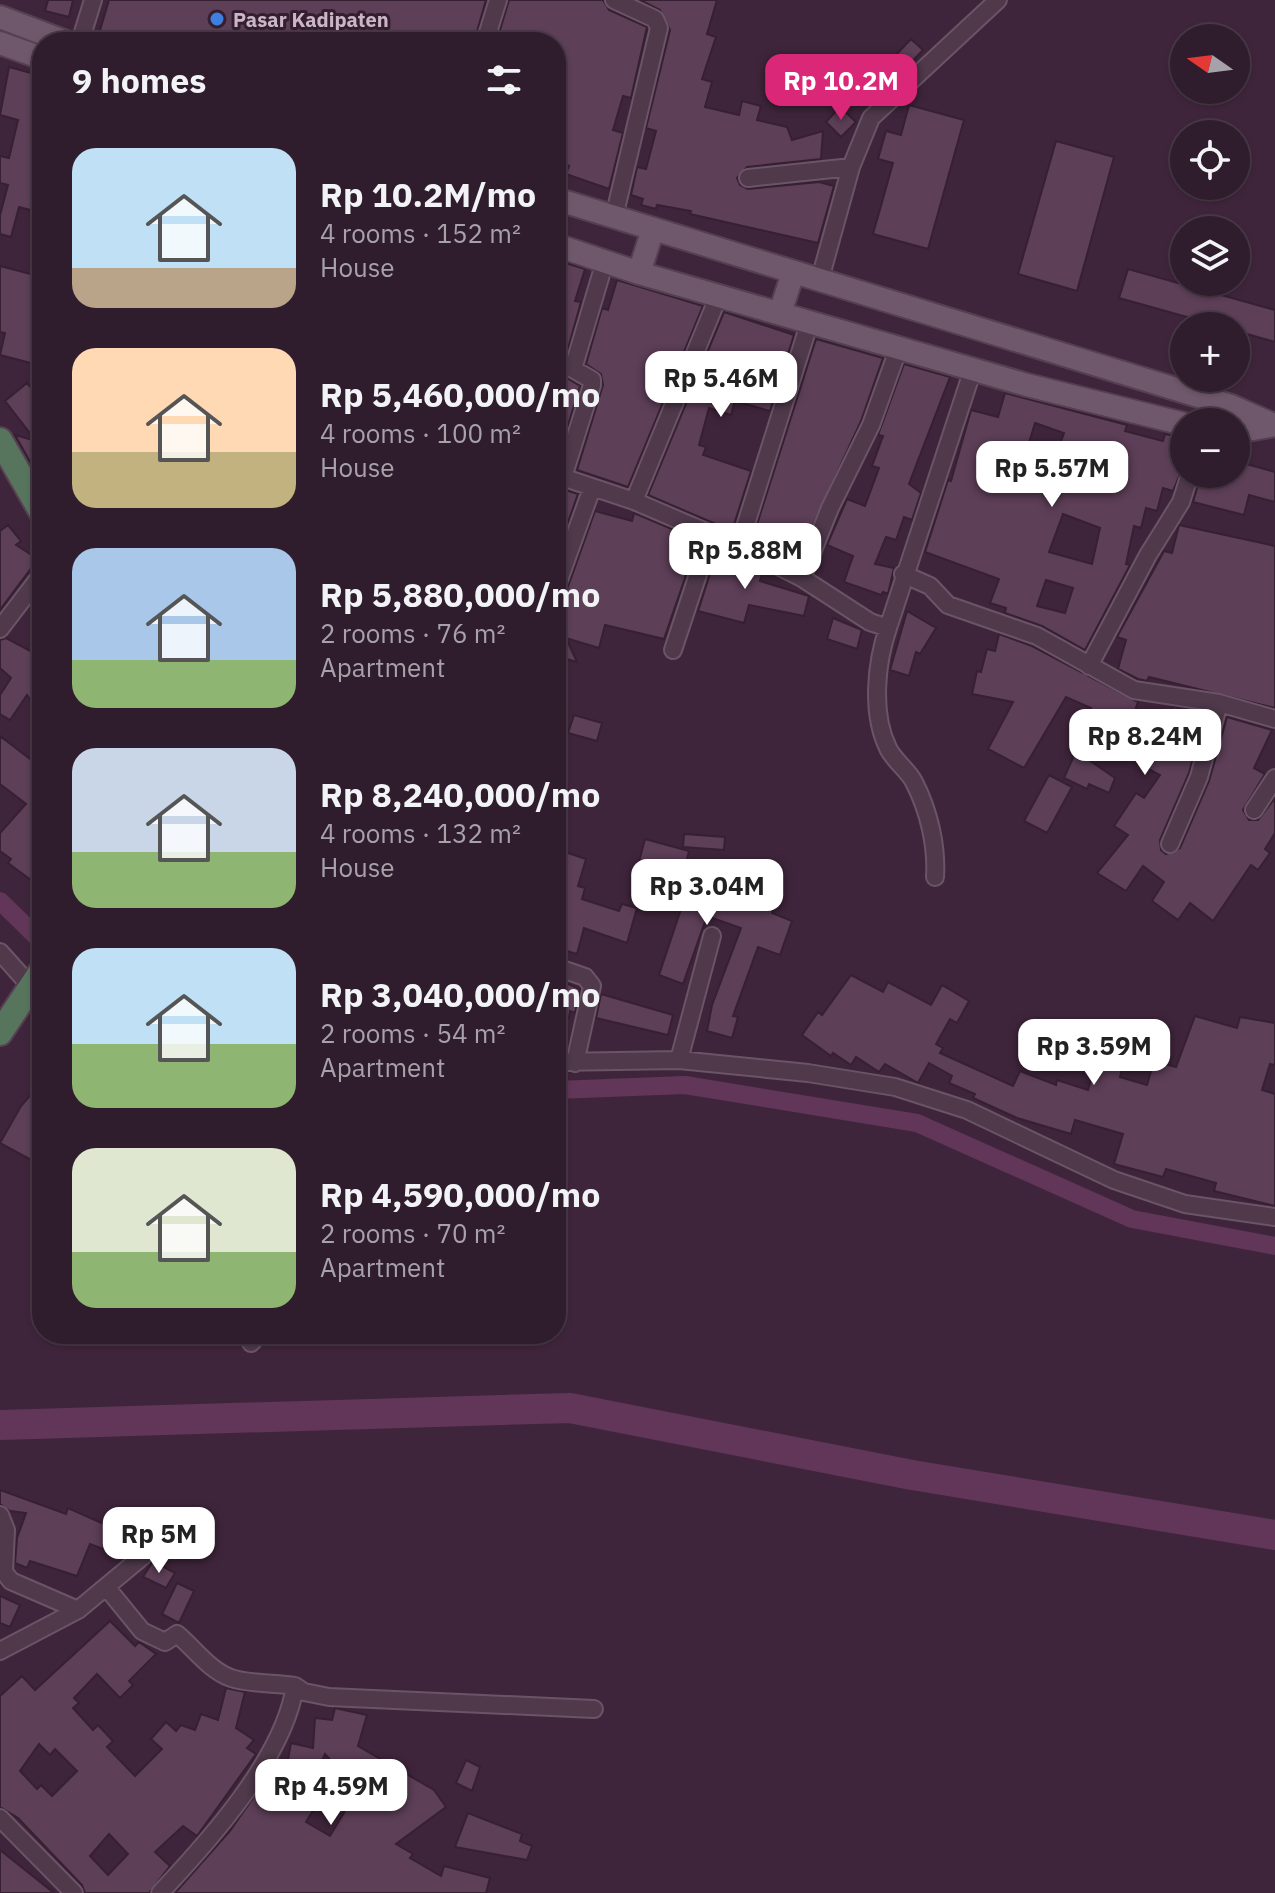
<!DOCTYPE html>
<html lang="en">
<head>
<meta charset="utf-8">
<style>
  :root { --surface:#2f1c2c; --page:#3b2938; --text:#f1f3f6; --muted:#a7a1a9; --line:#4a3a48; --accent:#db2777 }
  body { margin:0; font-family:"IBM Plex Sans",sans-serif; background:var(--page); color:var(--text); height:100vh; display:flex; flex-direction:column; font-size:30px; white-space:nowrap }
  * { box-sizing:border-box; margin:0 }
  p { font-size:26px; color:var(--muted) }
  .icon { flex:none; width:44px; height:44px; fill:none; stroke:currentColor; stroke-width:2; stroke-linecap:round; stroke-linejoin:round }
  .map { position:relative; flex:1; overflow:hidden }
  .panel { position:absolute; left:32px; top:32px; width:534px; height:1312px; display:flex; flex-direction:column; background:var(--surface); border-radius:32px; box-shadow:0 2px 6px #0004,0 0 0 2px var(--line) }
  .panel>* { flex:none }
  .needle { width:52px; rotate:284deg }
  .controls { position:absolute; left:1170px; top:24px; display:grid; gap:16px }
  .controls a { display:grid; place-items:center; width:80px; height:80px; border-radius:50%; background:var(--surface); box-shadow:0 2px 6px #0004,0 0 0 2px var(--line); font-size:40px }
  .price { position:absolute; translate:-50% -68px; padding:0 18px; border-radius:16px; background:#fff; color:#222; font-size:26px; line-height:52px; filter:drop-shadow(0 2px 4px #0008) }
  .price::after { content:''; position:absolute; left:50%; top:48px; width:24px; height:18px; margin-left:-12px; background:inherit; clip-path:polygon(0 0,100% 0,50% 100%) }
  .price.active { background:var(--accent); color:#fff }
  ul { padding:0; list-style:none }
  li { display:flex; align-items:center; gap:24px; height:200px; padding:0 40px }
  li span { display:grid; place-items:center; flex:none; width:224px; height:160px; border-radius:24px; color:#555 }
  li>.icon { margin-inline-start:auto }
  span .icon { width:96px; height:96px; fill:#fffc; stroke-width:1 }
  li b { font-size:34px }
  h2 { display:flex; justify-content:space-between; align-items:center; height:96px; padding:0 40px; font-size:34px }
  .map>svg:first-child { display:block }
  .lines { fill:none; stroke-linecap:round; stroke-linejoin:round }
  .canal { stroke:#623659; stroke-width:18 }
  .river { stroke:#623659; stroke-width:30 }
  .building { fill:#5d3f58; stroke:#362032; stroke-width:2; fill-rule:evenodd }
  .minor-casing { stroke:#6a5466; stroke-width:20 }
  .major-casing { stroke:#554051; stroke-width:26 }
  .highway-casing { stroke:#574153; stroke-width:28 }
  .minor { stroke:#4f394b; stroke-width:16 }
  .major { stroke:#6f586b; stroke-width:22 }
  .highway { stroke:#57755d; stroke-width:24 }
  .shop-dot { fill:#3f7fe0; stroke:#341e30; stroke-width:3 }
  .labels { text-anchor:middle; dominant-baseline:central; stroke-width:6; stroke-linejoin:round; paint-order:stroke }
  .poi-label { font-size:20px; font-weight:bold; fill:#cab6c6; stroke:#341e30; text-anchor:start }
</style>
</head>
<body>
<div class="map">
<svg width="1275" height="1893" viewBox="0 0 1275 1893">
  <rect width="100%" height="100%" fill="#3f253b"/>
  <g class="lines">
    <path class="canal" d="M0,901L42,942
      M556,1090L685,1085L917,1123L1132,1219L1275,1246"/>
    <path class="river" d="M0,1425L570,1408L912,1475L1275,1535"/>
  </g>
  <path class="building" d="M48,0H73L69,17L45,11Z
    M109,0H486L474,42H114L98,37Z
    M509,0H603L609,10L647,27L631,98L623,96L613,130L623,133L609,189L566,174L569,166L556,162L560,148L556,147V129L561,111L556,107V42L497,40Z
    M640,0H717L707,34L716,37L702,79L712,82L705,107L739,115L742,101L761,106L757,120L787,127L792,140L823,131L821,159L747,167L737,178L740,185L748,189L819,182L834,186L818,243L690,214L691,211L657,205L656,209L641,205L643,199L631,195L637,167L646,169L656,131L646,128L670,30L660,10Z
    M911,39L923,50L904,70L892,59Z
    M9,67L42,76V151L35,176L42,177V213L19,207L11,237L0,234V215L8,185L0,183V156L9,158L18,120L0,115Z
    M909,105L964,120L928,249L873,234L893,163L878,159L886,131L901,135Z
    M840,107L856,122L841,137L826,122Z
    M1056,141L1114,157L1077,291L1018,274Z
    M556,260L585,269L575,301L581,302L562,370L567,378L580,386L562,445L556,443Z
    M0,266L42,277V366L0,355L5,333L0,332Z
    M1128,269L1275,310V342L1236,331V326H1219L1119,298Z
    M617,280L703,306L628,487L577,470L603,385L601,374L586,364L602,308L608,310Z
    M724,312L794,335L770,411L735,401L731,415L709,408L699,445L706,447L703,455L751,471L732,531L648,495Z
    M816,339L883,358L861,421L803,547L780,540L778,546L771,543L769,549L752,540Z
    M904,364L950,377L909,484L921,493L912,520L904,517L896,540L886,537L875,564L894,568L888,594L883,592L881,595L844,582L853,556L827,545L847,499L865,506L879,468L872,466L883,436L878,435Z
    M27,383L42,401V469L33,467L15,435L36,441L5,401Z
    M1005,393L1127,425L1125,431L1163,441L1165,434L1184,438V465L1173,491L1163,488L1157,511L1146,508L1141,528L1134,526L1126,564L1130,565L1085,650L1042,626L1005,613L1006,608L990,603L999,579L925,552L948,480L951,481L971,410L998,417ZM1035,423L1064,433L1048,475L1022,466ZM1063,514L1100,528L1092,564L1049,552ZM1046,580L1073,588L1065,613L1037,606Z
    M1236,461L1275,472V502L1249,495L1244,515L1193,502L1201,474H1236Z
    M556,487L578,494L556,556Z
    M595,511L632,521L634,513L698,540L664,639L605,625L599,648L566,638L577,662L556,656V599L566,592Z
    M8,525L21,541L16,545L38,559L0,610V531Z
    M1179,525L1275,546V708L1149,677L1147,681L1138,679L1118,669L1126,640L1117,637L1164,551L1172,553Z
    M718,549L763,571L760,581L809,596L804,616L749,605L744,623L698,611Z
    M907,611L936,628L920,654L916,652L909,676L890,670Z
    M833,618L862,630L857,649L827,639Z
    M999,634L1032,646L1138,702L1132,719L1164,730L1172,707L1205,712L1189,773L1160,840L1161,850L1166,854L1180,848L1209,781L1227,717L1272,730L1254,768L1265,774L1243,810L1249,820H1258L1275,798V833L1265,849L1270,853L1258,870L1251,865L1213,921L1190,903L1178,920L1152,901L1164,882L1143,866L1126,891L1097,873L1128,835L1114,826L1136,793L1144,798L1160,775L1141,765L1154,743L1125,733L1119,752L1093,737L1098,722L1088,718L1091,708L1066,697L1024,768L988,749L1013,702L972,694L977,671L981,672L987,649L995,651Z
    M42,637V716L27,695L10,720L0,714V695L11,678L0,668V640L6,638L32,652Z
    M574,715L602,723L597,741L568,733Z
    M0,736L42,768V865L31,880L8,863L11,859L0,851V833L26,804L0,784Z
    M1076,751L1115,778L1109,793L1089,784L1087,789L1064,778Z
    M1049,775L1072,787L1047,833L1024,821Z
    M684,834L725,837L724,850L683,847Z
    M645,839L689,851L680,887L716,899L720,888L774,907L772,913L792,921L780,955L758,947L733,1016L738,1017L732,1038L707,1031L712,1005L741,928L707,916L683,984L659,975L681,909L630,896Z
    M556,849L586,859L578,886L585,888L582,899L619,911L622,904L637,908L627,943L584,928L577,954L556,948Z
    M851,975L883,992L888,982L931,1005L942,985L969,1001L957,1023L950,1019L936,1044L943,1048L940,1053L1013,1086L1020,1071L1056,1085L1057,1080L1088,1090L1096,1063L1122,1070L1120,1077L1147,1085L1154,1061L1176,1067L1195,1016L1237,1028L1240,1017L1275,1023V1065L1270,1064L1262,1090L1275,1094V1206L1214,1191L1216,1183L1166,1169L1163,1177L1114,1164L1123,1134L1075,1120L1071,1134L1017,1118L973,1098L975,1094L949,1083L952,1076L929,1063L918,1083L885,1064L879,1072L856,1057L851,1065L833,1053L831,1056L802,1035L818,1012L822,1015Z
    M556,979L580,989L575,1013L570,1011L569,1018L556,1014Z
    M601,994L673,1015L668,1035L596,1018Z
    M42,1082V1166L0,1143L21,1106Z
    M0,1490L66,1514L68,1508L115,1529L106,1550L90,1544L77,1576L30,1561L27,1568L15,1563L17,1538L26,1513L10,1511L0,1504Z
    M153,1561L175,1573L166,1588L143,1577Z
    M177,1583L194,1591L179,1623L162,1614Z
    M0,1596L20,1605L10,1627L0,1623Z
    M110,1621L135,1646L139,1642L156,1654L129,1681L133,1685L120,1698L97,1674L74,1698L79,1703L73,1708L93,1730L98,1725L113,1741L107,1747L135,1776L162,1749L151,1739L166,1722L176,1731L181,1725L195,1730L201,1714L218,1720L226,1688L245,1692L236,1728L254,1740L247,1748L256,1754L197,1836L183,1826L155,1852L170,1866L149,1893H85L82,1885L18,1818L0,1807V1696L22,1676L35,1690ZM39,1744L50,1755L55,1749L77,1771L52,1796L41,1785L37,1789L20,1771ZM109,1834L128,1854L108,1875L90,1856Z
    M335,1708L367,1715L358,1746L434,1790L446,1807L396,1844L413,1854L410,1858L441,1876L444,1866L490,1878L486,1893H175L230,1831L273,1769L285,1776L291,1743L313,1748L315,1718L332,1720ZM325,1754L357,1791L330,1836L306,1822L320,1799L308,1792Z
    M466,1760L480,1767L472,1791L456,1783Z
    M468,1813L522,1834L520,1841L532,1846L527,1860L455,1847Z
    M0,1850L54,1893H0Z"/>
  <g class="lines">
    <g class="minor-casing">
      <path id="minor" d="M614,0L655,19L659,28L614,217
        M80,42L93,0
        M485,42L498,0
        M748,178L851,167
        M820,279L851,167L871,118L998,0
        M556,475L634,501L739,546L802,578L870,622L888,628L973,369
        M563,477L592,385V380L573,369L605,261
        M634,501L719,295
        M739,546L810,321
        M903,574L930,586L948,605L1037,636L1134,690L1219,703L1275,719
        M802,578L830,508L871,425L899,347
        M556,588L592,488
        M888,628C876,663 871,714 888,748C894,761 908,770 914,782C929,811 937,846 935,877
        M0,629L42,574
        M673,650L711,535
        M1089,666L1148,555L1181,502L1190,474
        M1254,810L1275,778
        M1170,844L1199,777L1219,703
        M0,952L42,999
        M556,967L585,977L592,986L575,1063
        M679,1060L712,936
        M556,1062L679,1060L808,1073L895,1087L967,1110L1114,1180L1185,1204L1275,1217
        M251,1343L259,1334
        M0,1515L6,1530L4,1572L11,1581L78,1610
        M107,1588L142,1631L165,1642L177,1634C194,1648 210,1671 231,1678C247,1684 277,1683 295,1686C284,1758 209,1841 160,1893
        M0,1651L78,1610L143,1556
        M295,1686L304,1692L329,1697L594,1709
        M0,1818L74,1893"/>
    </g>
    <g class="major-casing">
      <path id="major" d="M0,17L66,42
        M0,43L42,58
        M556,199L1231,406L1274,425
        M556,245L639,273L1027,385L1184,424
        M639,273L653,229
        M780,313L793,273
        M1236,432L1275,425"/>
    </g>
    <g class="highway-casing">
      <path id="highway" d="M0,440L42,513
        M0,1033L42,970"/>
    </g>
    <use href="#minor" class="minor"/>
    <use href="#major" class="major"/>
    <use href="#highway" class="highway"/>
  </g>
  <circle class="shop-dot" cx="217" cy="19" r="8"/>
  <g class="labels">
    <g class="poi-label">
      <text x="233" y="19">Pasar Kadipaten</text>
    </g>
  </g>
</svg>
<div class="controls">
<a><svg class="needle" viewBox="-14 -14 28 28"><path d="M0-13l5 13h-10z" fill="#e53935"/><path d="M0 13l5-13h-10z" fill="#a7a1a9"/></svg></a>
<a><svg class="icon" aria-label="locate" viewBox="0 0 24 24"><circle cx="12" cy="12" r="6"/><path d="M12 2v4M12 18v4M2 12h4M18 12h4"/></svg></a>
<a><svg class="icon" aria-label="layers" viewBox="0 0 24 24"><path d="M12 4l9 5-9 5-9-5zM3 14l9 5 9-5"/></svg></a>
<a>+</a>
<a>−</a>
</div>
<b class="price active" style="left:841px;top:122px">Rp 10.2M</b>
<b class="price" style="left:721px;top:419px">Rp 5.46M</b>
<b class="price" style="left:1052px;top:509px">Rp 5.57M</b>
<b class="price" style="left:745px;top:591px">Rp 5.88M</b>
<b class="price" style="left:1145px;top:777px">Rp 8.24M</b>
<b class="price" style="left:707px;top:927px">Rp 3.04M</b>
<b class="price" style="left:1094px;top:1087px">Rp 3.59M</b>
<b class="price" style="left:159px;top:1575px">Rp 5M</b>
<b class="price" style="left:331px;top:1827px">Rp 4.59M</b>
<section class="panel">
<h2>9 homes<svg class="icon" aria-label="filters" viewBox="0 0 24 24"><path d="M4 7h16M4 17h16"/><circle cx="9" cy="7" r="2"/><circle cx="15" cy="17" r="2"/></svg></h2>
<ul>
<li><span style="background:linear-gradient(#bfe0f5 75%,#b9a48a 0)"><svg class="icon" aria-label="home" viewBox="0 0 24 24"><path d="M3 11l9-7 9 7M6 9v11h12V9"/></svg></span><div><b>Rp 10.2M/mo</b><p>4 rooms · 152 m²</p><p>House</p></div></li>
<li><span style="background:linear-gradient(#ffd9b3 65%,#c2b280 0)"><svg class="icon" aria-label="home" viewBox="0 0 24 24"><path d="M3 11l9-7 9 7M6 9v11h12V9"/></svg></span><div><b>Rp 5,460,000/mo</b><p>4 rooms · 100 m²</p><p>House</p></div></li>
<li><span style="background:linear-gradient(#a9c7e8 70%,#8fb573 0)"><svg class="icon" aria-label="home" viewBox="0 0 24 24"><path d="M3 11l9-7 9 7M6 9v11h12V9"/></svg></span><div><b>Rp 5,880,000/mo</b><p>2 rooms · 76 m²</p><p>Apartment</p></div></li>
<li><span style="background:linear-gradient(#c9d6e8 65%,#8fb573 0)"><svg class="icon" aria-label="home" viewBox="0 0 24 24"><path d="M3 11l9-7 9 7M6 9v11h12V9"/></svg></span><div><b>Rp 8,240,000/mo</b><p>4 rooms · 132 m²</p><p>House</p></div></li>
<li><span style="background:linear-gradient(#bfe0f5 60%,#8fb573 0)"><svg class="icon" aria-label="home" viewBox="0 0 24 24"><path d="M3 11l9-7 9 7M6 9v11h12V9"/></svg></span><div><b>Rp 3,040,000/mo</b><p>2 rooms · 54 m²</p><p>Apartment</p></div></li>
<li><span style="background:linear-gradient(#dfe7d0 65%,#8fb573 0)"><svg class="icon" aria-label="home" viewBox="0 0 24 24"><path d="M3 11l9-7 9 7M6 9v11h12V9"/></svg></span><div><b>Rp 4,590,000/mo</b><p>2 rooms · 70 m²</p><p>Apartment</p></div></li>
</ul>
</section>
</div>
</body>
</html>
